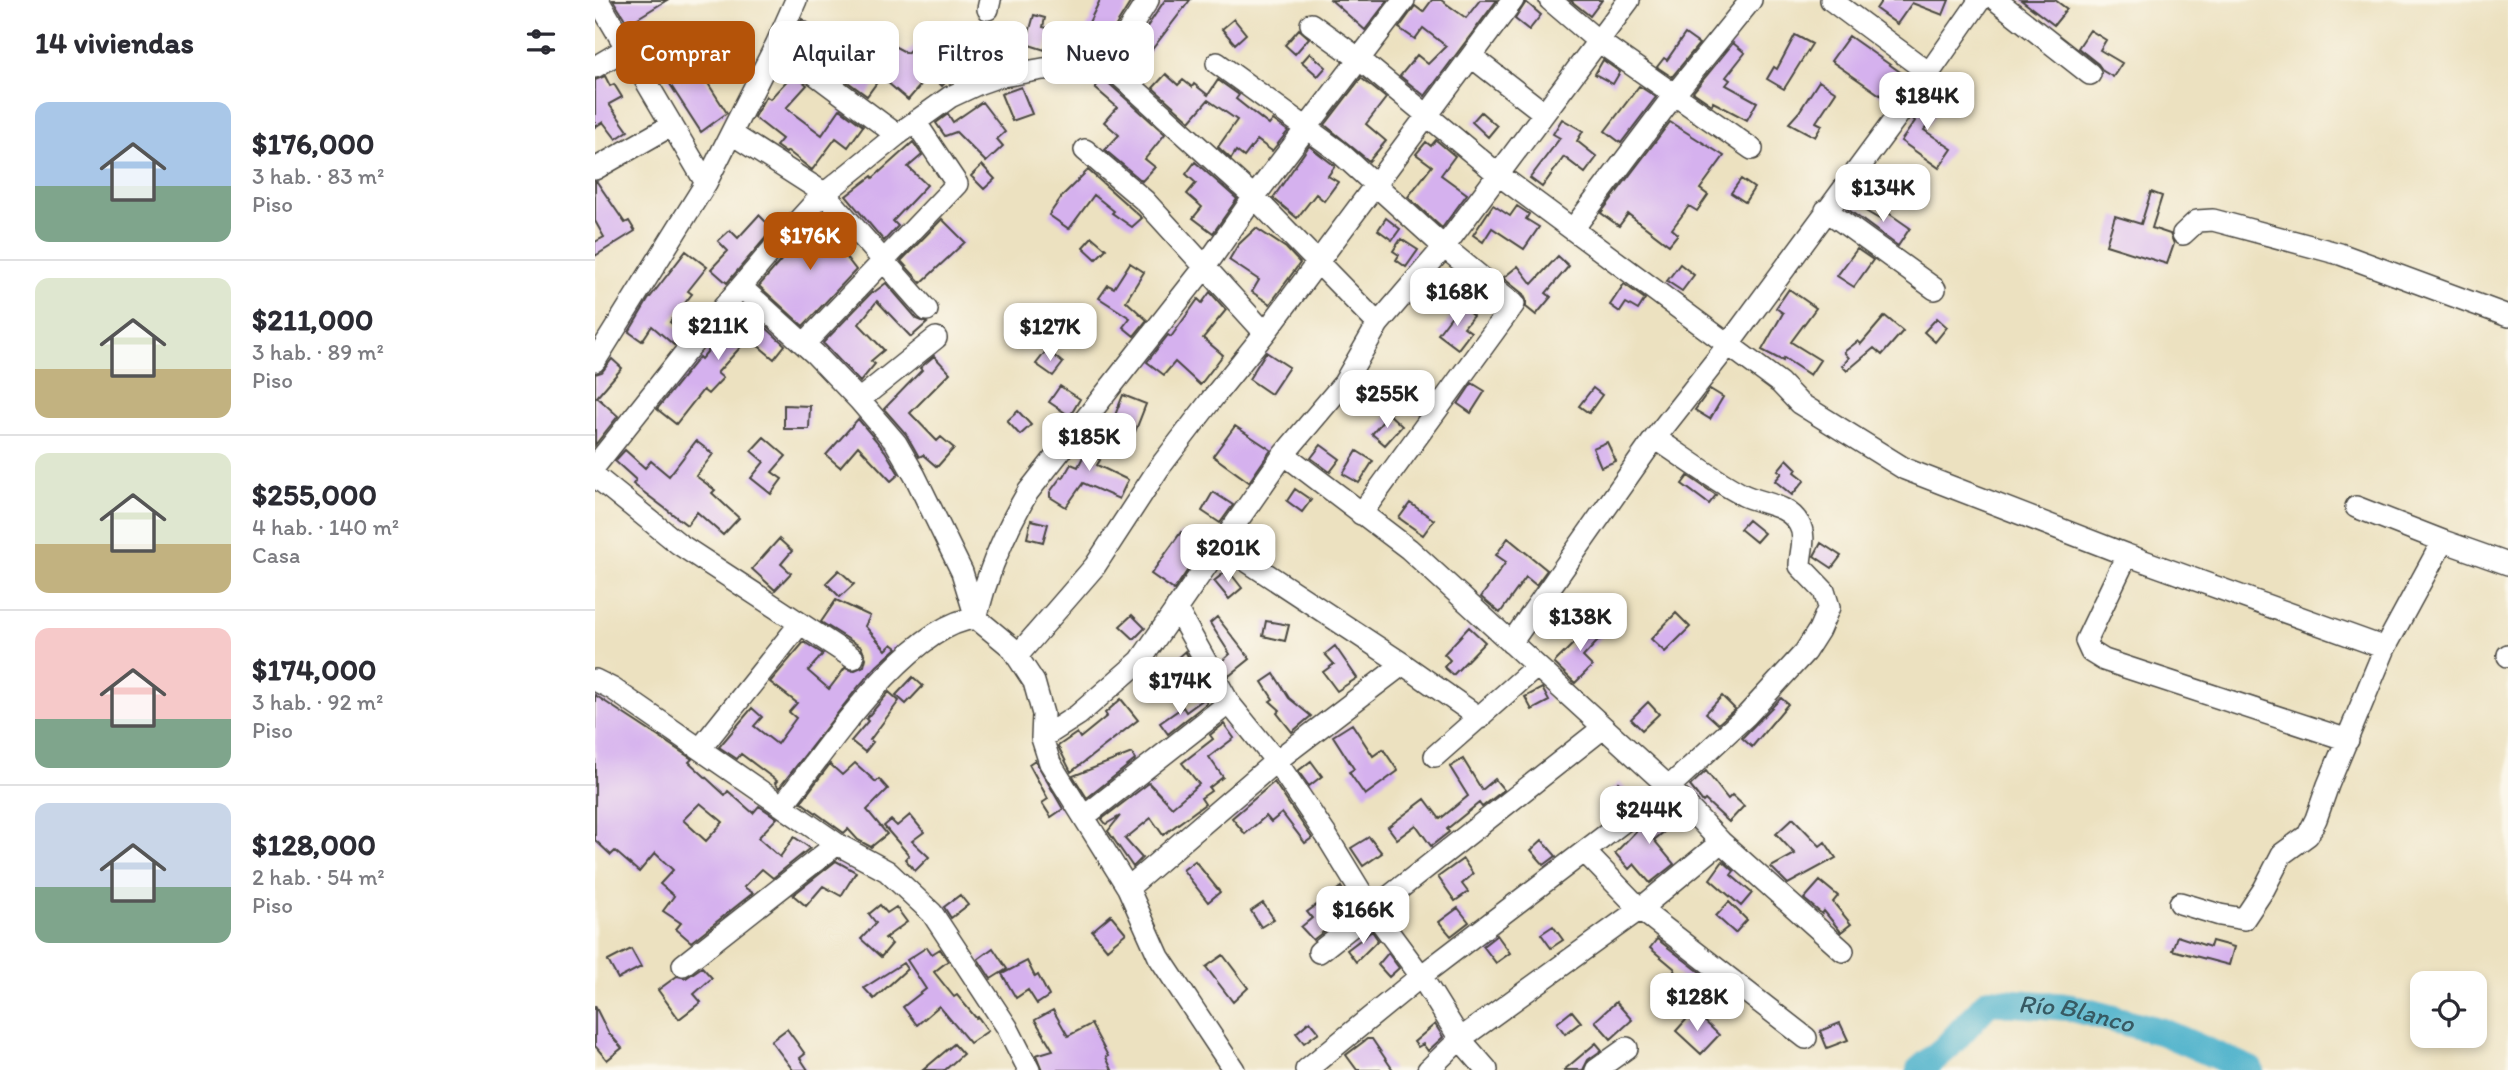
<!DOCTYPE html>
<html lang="es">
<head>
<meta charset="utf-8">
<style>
  :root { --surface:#fff; --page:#f2f2f3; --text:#2b2b33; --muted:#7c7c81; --line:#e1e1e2; --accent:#b45309 }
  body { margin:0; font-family:Itim,sans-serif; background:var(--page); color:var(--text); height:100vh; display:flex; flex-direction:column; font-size:26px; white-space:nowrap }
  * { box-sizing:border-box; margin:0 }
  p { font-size:23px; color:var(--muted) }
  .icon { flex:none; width:38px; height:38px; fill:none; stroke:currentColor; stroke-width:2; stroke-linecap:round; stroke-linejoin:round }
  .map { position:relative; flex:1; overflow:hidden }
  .side { display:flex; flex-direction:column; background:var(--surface); width:595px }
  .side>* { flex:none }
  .guide { position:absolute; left:21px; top:21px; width:665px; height:63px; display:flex; gap:14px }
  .tools { position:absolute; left:1815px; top:971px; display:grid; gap:14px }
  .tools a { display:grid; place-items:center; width:77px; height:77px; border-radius:14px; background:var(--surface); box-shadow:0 4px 10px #0003; font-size:35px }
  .price { position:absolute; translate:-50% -60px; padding:0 16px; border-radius:14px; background:#fff; color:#222; font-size:23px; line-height:46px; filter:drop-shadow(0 2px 4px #0008) }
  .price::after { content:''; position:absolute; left:50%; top:42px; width:21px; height:16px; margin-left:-10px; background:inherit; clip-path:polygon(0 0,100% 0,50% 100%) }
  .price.selected { background:var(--accent); color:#fff }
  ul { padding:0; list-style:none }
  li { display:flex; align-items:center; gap:21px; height:175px; padding:0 35px }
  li+li { border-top:2px solid var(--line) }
  li span { display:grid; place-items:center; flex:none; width:196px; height:140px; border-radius:14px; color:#555 }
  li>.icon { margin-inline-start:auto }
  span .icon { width:84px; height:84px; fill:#fffc; stroke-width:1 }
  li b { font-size:30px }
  h2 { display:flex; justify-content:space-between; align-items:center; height:84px; padding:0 35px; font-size:30px }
  .chip { padding:0 24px; border-radius:14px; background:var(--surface); box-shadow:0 4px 10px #0003; font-size:24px; line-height:63px }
  .chip.selected { background:var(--accent); color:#fff }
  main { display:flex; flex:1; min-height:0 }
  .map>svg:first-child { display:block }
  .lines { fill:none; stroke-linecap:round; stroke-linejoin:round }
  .river { stroke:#4cb1cb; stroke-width:28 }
  .building { fill:#d5b1ee; fill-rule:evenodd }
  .minor-casing { stroke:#484641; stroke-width:24 }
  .minor { stroke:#fff; stroke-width:21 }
  .labels { text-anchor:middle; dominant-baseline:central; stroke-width:6; stroke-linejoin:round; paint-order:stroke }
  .water-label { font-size:26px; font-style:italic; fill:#375a63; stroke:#fbf7ec }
</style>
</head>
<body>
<main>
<section class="side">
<h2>14 viviendas<svg class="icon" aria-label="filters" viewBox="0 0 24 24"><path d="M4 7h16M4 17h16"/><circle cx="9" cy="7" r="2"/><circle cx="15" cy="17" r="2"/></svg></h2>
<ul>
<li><span style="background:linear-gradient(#a9c7e8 60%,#7fa58c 0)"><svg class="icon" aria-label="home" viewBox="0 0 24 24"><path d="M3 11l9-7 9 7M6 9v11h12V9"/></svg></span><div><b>$176,000</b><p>3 hab. · 83 m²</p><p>Piso</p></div></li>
<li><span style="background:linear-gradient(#dfe7d0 65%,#c2b280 0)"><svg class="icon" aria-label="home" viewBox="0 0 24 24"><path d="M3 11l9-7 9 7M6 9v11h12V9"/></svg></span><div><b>$211,000</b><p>3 hab. · 89 m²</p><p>Piso</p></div></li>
<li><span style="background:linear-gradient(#dfe7d0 65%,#c2b280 0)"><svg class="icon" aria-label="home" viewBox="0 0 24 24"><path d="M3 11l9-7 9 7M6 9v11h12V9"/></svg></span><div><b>$255,000</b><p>4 hab. · 140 m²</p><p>Casa</p></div></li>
<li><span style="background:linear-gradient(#f6c9c9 65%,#7fa58c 0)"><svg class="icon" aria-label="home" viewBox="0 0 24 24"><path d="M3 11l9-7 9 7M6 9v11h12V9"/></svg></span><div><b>$174,000</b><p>3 hab. · 92 m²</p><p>Piso</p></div></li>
<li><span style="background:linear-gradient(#c9d6e8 60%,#7fa58c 0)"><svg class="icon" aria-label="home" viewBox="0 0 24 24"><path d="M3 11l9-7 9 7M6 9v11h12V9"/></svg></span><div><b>$128,000</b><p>2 hab. · 54 m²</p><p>Piso</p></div></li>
</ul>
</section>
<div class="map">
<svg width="1913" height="1070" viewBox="0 0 1913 1070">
  <rect width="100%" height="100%" fill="#fbf7ec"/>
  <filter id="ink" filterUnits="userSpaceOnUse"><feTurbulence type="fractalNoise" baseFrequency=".0143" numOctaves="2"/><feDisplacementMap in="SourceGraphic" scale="14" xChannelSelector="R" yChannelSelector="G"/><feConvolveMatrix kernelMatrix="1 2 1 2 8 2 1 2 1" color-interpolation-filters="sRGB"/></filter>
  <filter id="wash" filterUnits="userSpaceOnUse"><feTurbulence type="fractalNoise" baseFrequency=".00686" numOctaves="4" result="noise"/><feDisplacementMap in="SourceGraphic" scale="28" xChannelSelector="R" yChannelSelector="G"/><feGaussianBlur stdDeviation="1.57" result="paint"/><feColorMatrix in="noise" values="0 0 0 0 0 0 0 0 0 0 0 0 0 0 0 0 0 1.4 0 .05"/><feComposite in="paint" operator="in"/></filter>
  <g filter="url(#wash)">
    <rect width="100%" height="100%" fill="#ece1c0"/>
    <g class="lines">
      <path class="river" id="s1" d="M1325,1070L1352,1047L1394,1001L1473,1007L1568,1032L1655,1070"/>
    </g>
    <g id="blocks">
      <path class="building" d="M18,0H72L33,24Z
        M505,0H537L508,46L493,43V52L479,53Z
        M570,0H595L549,60L552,62L540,72L529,62L551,40L546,36Z
        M736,0H793L770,30Z
        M837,0H846L871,18L885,0H902L830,96L805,76L822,55L833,64L851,46L828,28L820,39L804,28L820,6L828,12Z
        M975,0H1007L995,16Z
        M1287,0H1354L1348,15L1317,3L1302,24L1281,9Z
        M1426,0H1460L1472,9L1459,25Z
        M931,2L946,15L934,30L920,19Z
        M439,15L450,18L448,27L456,29L450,50L431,44Z
        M207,19L227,32L224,35L262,62L282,37L312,53L324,40L359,73L347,86L335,74L313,100L286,77L272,96L197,41Z
        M639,19L651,34L640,44L627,29Z
        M704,29L714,38L700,54L690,45Z
        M1495,30L1511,40L1505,50L1527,63L1518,77L1508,71L1503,64L1483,48Z
        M1090,34L1104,44L1077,77L1062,67L1069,58L1072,60Z
        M1200,35L1217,44L1189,89L1172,79L1179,67L1182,69Z
        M1254,36L1308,74L1291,99L1236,61Z
        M1138,43L1150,53L1131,77L1135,80L1131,85L1162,102L1152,120L1118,102L1117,105L1098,92Z
        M715,53L731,67L723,76L707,62Z
        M98,60L132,113L106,132L71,78Z
        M1008,60L1025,72L1018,84L1000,74Z
        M198,74L212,85L191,108L227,135L245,109L268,126L253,147L241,138L217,170L193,151L191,153L181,146L187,139L159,117L171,96L175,99Z
        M571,74L583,85L588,80L597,87L599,84L613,95L623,80L644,95L641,99L674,125L678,120L693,131L677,151L662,140L649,157L641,151L636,159L623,147L642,120L613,100L595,121L558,88Z
        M10,76L15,86L19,84L27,97L14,104L33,131L21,139L8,122L0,127V80Z
        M508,78L570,134L550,159L560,167L547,181L510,150L524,135L509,122L522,107L500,88Z
        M766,78L791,98L771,124L791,141L774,161L730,125Z
        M1224,81L1241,92L1221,122L1227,125L1220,137L1194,123L1204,112Z
        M1044,86L1061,97L1026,143L1010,131Z
        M426,87L437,114L417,121L406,94Z
        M1338,89L1352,99L1329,130L1357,149L1344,168L1306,141L1320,121L1317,118Z
        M387,102L410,132L402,139L408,146L391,162L361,132L350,136L341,123L353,114L358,122Z
        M886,112L902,126L893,137L877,122Z
        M967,119L988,131L982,141L1002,157L990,173L969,157L947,187L935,178L965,138L958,134Z
        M1075,122L1129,156L1105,189L1113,195L1102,211L1094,206L1077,229L1083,234L1074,245L1033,214L1024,226L1006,213Z
        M841,140L860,156L846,175L872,194L847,228L813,197L837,166L821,154L831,142L836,146Z
        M318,142L327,155L313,167L332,185L298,221L303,226L289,241L251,196L277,176L278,178Z
        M714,146L740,166L733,176L743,182L729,201L721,194L702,218L678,198Z
        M600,162L642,199L618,233L598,218L607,207L592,194L601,183L591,174Z
        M387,165L400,179L389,189L376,176Z
        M493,170L547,218L537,227L517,213L519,211L499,195L474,229L454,215L468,195Z
        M1146,179L1159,188L1150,202L1136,193Z
        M0,182H2L30,223L34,221L40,231L0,256V242L9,237L0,221Z
        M1556,192L1567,196L1557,228L1575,234L1579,244L1572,264L1511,245L1520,216L1546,224Z
        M1255,202L1286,220L1292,212L1315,228L1303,246L1251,208Z
        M898,205L915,216L922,206L934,214L931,219L944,227L929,249L897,228L888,242L878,235Z
        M164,215L178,229L132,283L116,269L133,251L123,241L135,230L143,238Z
        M231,215L254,242L245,249L261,270L208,326L164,286L212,230Z
        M791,218L805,229L797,240L783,230Z
        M347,219L370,242L326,283L306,261Z
        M661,228L691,248L705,263L675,304L657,292L664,280L634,260L643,245Z
        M497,237L511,249L501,259L488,247Z
        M806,239L823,250L811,267L801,260L804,255L798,251Z
        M1262,249L1278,260L1259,287L1242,276Z
        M91,251L112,267L93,291L97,294L75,322L89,334L79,345L57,326L47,341L34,332L53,300Z
        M963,256L974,266L951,293L956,297L941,315L931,307V300L928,294L908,278L923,266L937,284Z
        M535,263L549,272L531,301L552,320L539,336L528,327L535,318L504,298L513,285L519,288Z
        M1085,264L1099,275L1087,291L1072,281Z
        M291,283L322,319L332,323L316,337L282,301L264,324L289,350L276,361L280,364L265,382L228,343L277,292L278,293Z
        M1029,284L1050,299L1043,310L1031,303L1025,312L1015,305Z
        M1194,289L1221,308L1196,342L1225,360L1215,375L1189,358L1188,361L1167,350L1188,313L1181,308Z
        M615,292L631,310L608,338L628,355L605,385L580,362L569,375L552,362L573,335L576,337L603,299L607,303Z
        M865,305L878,316L869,327L876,332L863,349L843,334Z
        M147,306L190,345L179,359L154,338L152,340L122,373L128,378L113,394L108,390L81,424L62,409L104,357L106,359L135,325L133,323Z
        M1290,316L1308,331L1287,355L1279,348L1252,371L1247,366L1254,358L1249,352L1263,341L1266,344Z
        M1342,318L1352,327L1340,342L1329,332Z
        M452,350L468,363L458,376L441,364Z
        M671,352L694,367L676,394L654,379Z
        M339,356L355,373L315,413L342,441L346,437L359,448L342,467L328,455L324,457L311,434L289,409L327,370L325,368Z
        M17,359L27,368L2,397L23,416L0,445V374L7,372Z
        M877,383L890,391L876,413L863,404Z
        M465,386L485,399L475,416L454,402Z
        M998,388L1007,395L994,413L984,406Z
        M823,389L835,397L822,415L810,405Z
        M1115,389L1128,397L1115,419L1100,410Z
        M528,395L551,404L540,432L517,423Z
        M189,405L215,406L214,429H189Z
        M423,411L436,425L425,435L412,421Z
        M794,414L807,426L790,445L777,434Z
        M263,419L290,451L304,474L296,481L263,446L245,467L231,455Z
        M504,423L517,433L498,456L505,460L502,465L533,480L524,499L488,483L471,507L455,497V492L466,477L468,478L476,464L483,467L497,439L494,436Z
        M640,426L676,450L654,482L618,456Z
        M169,437L191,456L177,472L187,479L176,494L156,478L169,462L156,451Z
        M101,441L118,454L101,476L120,490L117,493L144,518L128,535L102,512L92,525L38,484L41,480L20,461L30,450L50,468L56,461L74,476Z
        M1012,442L1021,461L1006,467L998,448Z
        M726,445L745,459L735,472L716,458Z
        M762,451L778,461L764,483L748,474Z
        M1192,459L1202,469L1200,472L1210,480L1197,495L1180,481L1187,473L1183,470Z
        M1093,476L1121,495L1114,504L1087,484Z
        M700,489L716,500L707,512L692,501Z
        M618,492L638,505L625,523L607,511Z
        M815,503L839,520L828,535L804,518Z
        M436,520L453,524L448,542L432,538Z
        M1153,520L1169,533L1161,542L1145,529Z
        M586,532L608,548L579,590L556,574Z
        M913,538L952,570L941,585L931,577L905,613L886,597L911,562L901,555Z
        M184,539L197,551L186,564L196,573L180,590L157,569Z
        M1226,543L1246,556L1237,568L1219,556Z
        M244,570L259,584L245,597L231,583Z
        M633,570L647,588L634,599L619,581Z
        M241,600L275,616L270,626L291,650L297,644L302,648L282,666L264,686L184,788L180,783L182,781L146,754L142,759L124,747L157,708L167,717L159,726L182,744L201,718L194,712L202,703L175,682L209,642L228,654L213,671L234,689L250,668L258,671L269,666L271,658L266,647L226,622Z
        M1081,613L1095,627L1070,652L1056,639Z
        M537,615L550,628L539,639L525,626Z
        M622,617L655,659L634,676L626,662L635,654L615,623Z
        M671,621L694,625L690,641L668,636Z
        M1001,621L1012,631L988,657L997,666L980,683L959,663Z
        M874,627L890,642L858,675L849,667L855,660L849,654Z
        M740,646L762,678L742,691L728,672L739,664L730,654Z
        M590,651L599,667L571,690L563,678L584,662L581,659Z
        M679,674L694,698L716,716L697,732L682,713L685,710L675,701L678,699L667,682Z
        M318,677L328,686L311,704L301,695Z
        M947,688L954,701L937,710L930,697Z
        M294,692L304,701L275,740L278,742L270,752L256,741L273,721L271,719Z
        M0,695L97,759L94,762L130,795L133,791L158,813L164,806L182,818L163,838L185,857L199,837L215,848L178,878L167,869L149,887L158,893L96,942L81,929L86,923L68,911L79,896L65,884L78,870L60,853L44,872L20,851L16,855L0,840ZM105,803L128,822L111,841L88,820Z
        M1127,696L1140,709L1123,724L1111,713Z
        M1186,698L1193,704L1157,747L1147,738Z
        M526,699L543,720L476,772L463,746L482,733L485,738L512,716L510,713Z
        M609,699L612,703L573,734L565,723L588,707L591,712Z
        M1053,702L1064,714L1047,730L1036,719Z
        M629,724L639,738L614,757L628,777L614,788L616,791L606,798L610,804L568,835L556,818L530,839L547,858L538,867L513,831L525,816L511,824L507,819L554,783L577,807L604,784L587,763L618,739L615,735Z
        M757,724L778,756L788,749L803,771L770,795L754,772L759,769L738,736Z
        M537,753L540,760L492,798L478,776Z
        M868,759L887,790L900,779L909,790L887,807L884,803L852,829L854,832L836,846L821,825L802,839L793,827L830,799L845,819L873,796L855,767Z
        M440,760L468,809L456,817L447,803L453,799L434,764Z
        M716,761L727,776L714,786L703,771Z
        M260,763L281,782L284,779L293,789L272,810L292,834L276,847L263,840L253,829L249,833L206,802L235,764L247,775Z
        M1111,771L1133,799L1137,795L1149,806L1134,822L1110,800L1108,802L1095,786Z
        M679,782L717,838L710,843L687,813L676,822L671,816L650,834L637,818Z
        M1024,782L1040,797L1025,808L1011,795Z
        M1073,805L1085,819L1059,840L1079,864L1055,883L1039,864L1034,869L1020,853L1045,827Z
        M315,815L329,832L317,841L334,857L320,871L310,859L314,855L289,826L296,820L302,826Z
        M1198,818L1225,846L1230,842L1241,858L1193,884L1176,867L1200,854L1181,834Z
        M774,837L787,853L768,866L756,848Z
        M947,840L961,856L949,865L936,850Z
        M868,859L878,874L867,884L873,892L860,901L843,877Z
        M241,861L261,872L246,896L228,886L211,906L198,895Z
        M600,861L625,892L613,902L588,870Z
        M1128,861L1139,871L1136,875L1157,893L1146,906L1115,879Z
        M1225,881L1243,896L1238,902L1256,924L1246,932L1229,911L1227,914L1209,899Z
        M746,887L759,908L718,940L706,927L717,918L712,912Z
        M365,895L373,905L356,918L349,907Z
        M1134,902L1152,920L1140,933L1121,916Z
        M668,903L679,919L666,927L656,911Z
        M285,905L292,913L301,907L312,922L290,938L297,944L286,957L266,939L281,923L274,914Z
        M863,908L874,922L856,936L844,922Z
        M516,915L531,933L512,949L497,931Z
        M958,926L968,940L956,948L946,934Z
        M777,931L783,940L761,962L752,950Z
        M902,935L915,953L901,963L888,946Z
        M1582,936L1615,947L1617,941L1639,947L1634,965L1577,950Z
        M1062,939L1119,983L1110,993L1091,978L1088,980L1079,971L1080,969L1055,948Z
        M332,947L337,954L345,949L353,961L339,972L359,997L362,995L381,1018L383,1017L393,1031L375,1043L344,1006L322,1025L308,1007L331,989L312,960Z
        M398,948L412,969L396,979L383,959Z
        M36,949L46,967L23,979L13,961Z
        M793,953L804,968L794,977L783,965Z
        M628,955L653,988L638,1002L611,967Z
        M432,961L440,977L443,975L454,996L442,1004L433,990L421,998L407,974Z
        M308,963L312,969L279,999L269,988Z
        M107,967L117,978L99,994L106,1002L84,1019L63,990L82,976L91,978Z
        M1021,1002L1037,1020L1016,1039L1000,1021Z
        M0,1006L13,1032L27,1048L12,1060L0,1046Z
        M458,1010L473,1036L496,1024L513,1056L511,1057L517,1070H447L441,1055L458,1050L440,1020Z
        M977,1011L986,1022L970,1034L962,1023Z
        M1099,1011L1124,1035L1106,1054L1081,1031Z
        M715,1021L724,1032L709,1043L701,1033Z
        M1245,1023L1253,1040L1232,1048L1225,1031Z
        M840,1024L848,1037L833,1051L828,1044L823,1047L819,1042Z
        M192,1029L210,1054L205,1058L213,1070H198L176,1041Z
        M772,1039H777L798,1070H762L751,1055Z
        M1001,1043L1007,1050L993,1060L988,1070H969Z
        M359,1044L368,1054L350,1070H328Z"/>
    </g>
  </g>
  <g filter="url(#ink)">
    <use href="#blocks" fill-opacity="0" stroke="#484641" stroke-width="2"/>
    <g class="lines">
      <g class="minor-casing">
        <path id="minor" d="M3,0L111,183
          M955,0L1003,41L1157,149
          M1236,0L1334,73
          M1401,0L1495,74
          M393,9L395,0
          M716,24L763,58L904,175L1185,383L1204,403L1310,469L1532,555L1790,648L1848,541L1913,564
          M181,45L302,135
          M877,57L949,113
          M622,63L743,151L849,247L919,304L766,514
          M512,64L553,0
          M0,67L32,48
          M137,134L229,193L332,310
          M490,150L550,201L670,333
          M0,169L77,125
          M1231,210L1340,289
          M978,229L1079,95L1156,0
          M1588,234L1602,221L1618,220L1745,254L1913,316
          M146,287L220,354L264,400L301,443L320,476L367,572L381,618L416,647L439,682L448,714L447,738L455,763L533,888L564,957L639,1070
          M209,344L362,184L321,123
          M0,361L111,183L181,45L201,0
          M264,400L341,338
          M689,454L814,549L1074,787L1126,842L1248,951
          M0,466L89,354L182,244L224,198L302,135L355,97L385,83L402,77L448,69L512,64L659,197L783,324
          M0,476L84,544L258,658
          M1761,507L1848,541
          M626,544L808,664L885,718
          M1532,555L1491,641L1496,652L1509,660L1753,740
          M581,608L634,703L681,761L731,835L777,910L826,976L865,1039L892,1070
          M916,643L1060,438L1134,344L1334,73L1385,0
          M1913,655V656
          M422,656L500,566L564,468L620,395L670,333L918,0
          M0,680L18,689L242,844L292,871L337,913L412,1027L434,1070
          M447,738L483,715L545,661L689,454L749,383L783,324L849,247L1034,0
          M105,749L204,625
          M840,756L941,667
          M187,806C228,754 313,624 381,618C392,574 410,531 433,492L610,267L659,197L809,0
          M490,816L634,703
          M990,852L1045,909L1211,1038
          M533,888L681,761L808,664
          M1585,903L1625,915L1649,919L1669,889L1687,854L1713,835L1721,819L1733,785L1790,648
          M724,952L1008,728
          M88,965L242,844
          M711,1070L826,976L1074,787L1152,715L1210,652L1224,630L1234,607L1229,591L1205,566C1205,552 1212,537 1204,524C1193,504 1167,504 1148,495C1117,479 1089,457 1060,438
          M833,1070L865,1039L1045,909L1126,842
          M1001,1070L1032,1048"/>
      </g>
      <use href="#minor" class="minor"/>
    </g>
  </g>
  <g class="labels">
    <g class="water-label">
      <text stroke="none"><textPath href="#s1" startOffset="186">Río Blanco</textPath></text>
    </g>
  </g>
</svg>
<div class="tools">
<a><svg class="icon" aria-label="locate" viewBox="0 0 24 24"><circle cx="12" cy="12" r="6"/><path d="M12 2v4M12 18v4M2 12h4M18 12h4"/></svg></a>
</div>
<b class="price" style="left:1332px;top:132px">$184K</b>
<b class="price" style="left:1288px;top:224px">$134K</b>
<b class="price selected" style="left:215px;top:272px">$176K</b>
<b class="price" style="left:862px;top:328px">$168K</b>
<b class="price" style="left:123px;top:362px">$211K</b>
<b class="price" style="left:455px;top:363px">$127K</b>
<b class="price" style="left:792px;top:430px">$255K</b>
<b class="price" style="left:494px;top:473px">$185K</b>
<b class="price" style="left:633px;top:584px">$201K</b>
<b class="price" style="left:985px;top:653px">$138K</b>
<b class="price" style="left:585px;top:717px">$174K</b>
<b class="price" style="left:1054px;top:846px">$244K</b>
<b class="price" style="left:768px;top:946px">$166K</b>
<b class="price" style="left:1102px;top:1033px">$128K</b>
<div class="guide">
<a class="chip selected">Comprar</a>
<a class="chip">Alquilar</a>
<a class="chip">Filtros</a>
<a class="chip">Nuevo</a>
</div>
</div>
</main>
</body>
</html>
